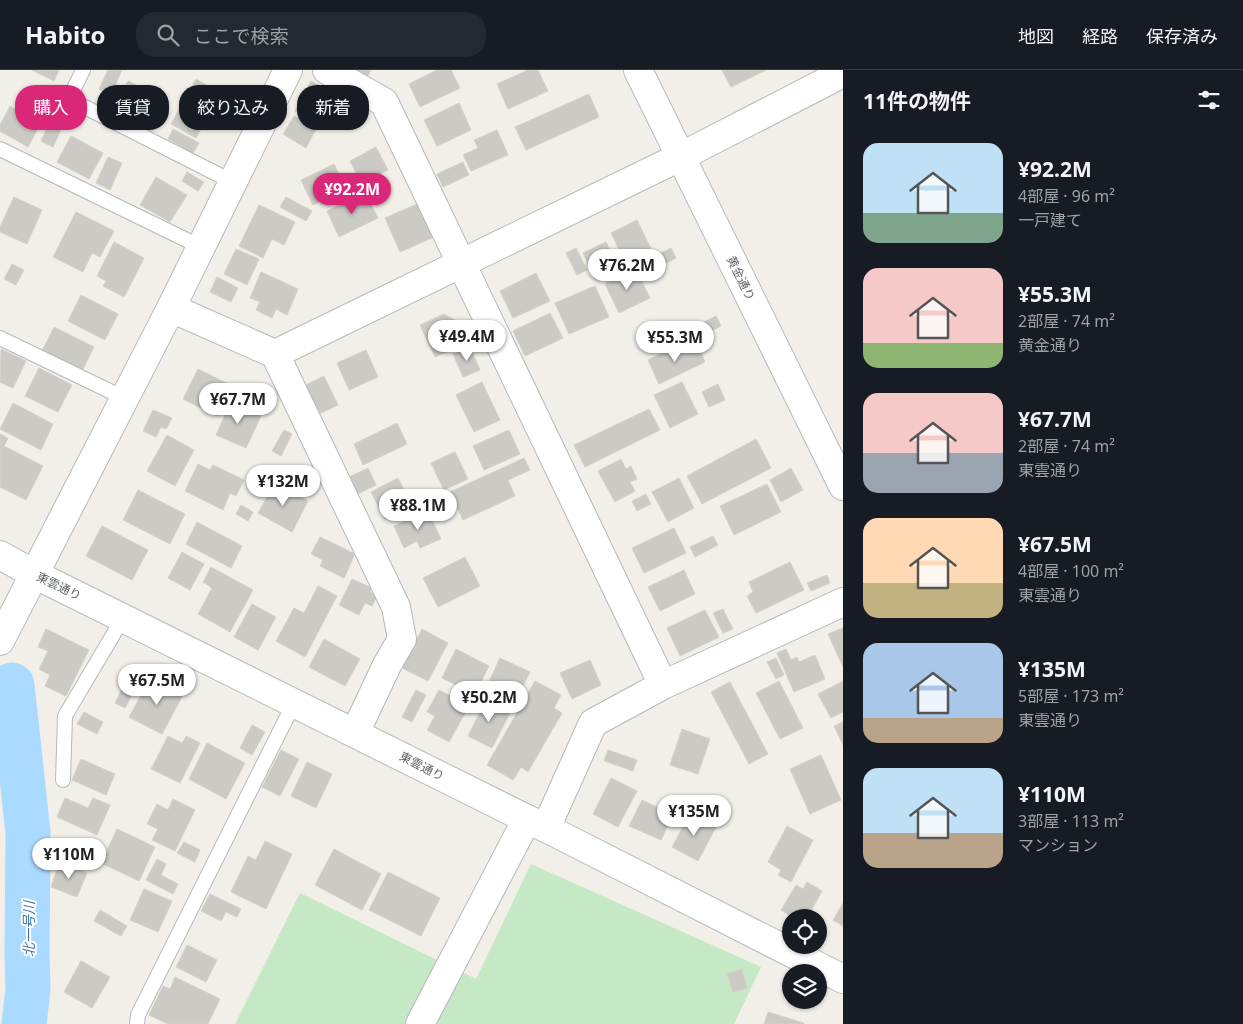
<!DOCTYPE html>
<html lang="ja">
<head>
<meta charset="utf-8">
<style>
  :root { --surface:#171b24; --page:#242831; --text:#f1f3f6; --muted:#9ea1a6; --line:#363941; --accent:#db2777 }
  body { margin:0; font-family:"Noto Sans","Noto Sans JP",sans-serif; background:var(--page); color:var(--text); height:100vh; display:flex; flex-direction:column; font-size:19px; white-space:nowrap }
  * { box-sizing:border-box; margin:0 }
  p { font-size:16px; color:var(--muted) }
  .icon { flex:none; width:28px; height:28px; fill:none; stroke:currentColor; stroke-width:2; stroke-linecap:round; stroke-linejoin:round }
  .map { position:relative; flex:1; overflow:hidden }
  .drawer { display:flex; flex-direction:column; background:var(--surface); width:400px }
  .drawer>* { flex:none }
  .top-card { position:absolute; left:15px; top:15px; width:475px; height:45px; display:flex; gap:10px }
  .buttons { position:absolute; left:782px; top:839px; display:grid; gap:10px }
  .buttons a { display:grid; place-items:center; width:45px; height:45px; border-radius:50%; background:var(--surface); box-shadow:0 1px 4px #0004; font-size:25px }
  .price { position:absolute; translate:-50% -42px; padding:0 11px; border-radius:18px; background:#fff; color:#222; font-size:16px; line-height:32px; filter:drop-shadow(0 1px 2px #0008) }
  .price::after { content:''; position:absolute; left:50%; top:30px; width:15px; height:11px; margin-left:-8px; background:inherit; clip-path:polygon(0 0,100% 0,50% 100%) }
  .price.selected { background:var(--accent); color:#fff }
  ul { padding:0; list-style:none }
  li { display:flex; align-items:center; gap:15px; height:125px; padding:0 20px }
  li span { display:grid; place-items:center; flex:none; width:140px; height:100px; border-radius:15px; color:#555 }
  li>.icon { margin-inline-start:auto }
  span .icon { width:60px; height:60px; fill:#fffc; stroke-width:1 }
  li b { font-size:21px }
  h2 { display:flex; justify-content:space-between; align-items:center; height:60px; padding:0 20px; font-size:21px }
  .chip { padding:0 18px; border-radius:20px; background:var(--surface); box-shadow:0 1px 4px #0004; font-size:18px; line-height:45px }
  .chip.selected { background:var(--accent); color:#fff }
  header { display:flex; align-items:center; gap:30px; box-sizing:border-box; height:70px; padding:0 25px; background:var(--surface); border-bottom:1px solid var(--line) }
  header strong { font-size:24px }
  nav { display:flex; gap:28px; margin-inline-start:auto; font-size:18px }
  .search { width:350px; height:45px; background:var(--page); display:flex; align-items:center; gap:12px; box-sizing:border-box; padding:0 18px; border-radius:20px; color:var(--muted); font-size:19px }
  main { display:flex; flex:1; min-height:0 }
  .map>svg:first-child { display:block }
  .green { fill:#c5e8c5 }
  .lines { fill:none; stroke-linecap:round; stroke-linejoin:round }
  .river { stroke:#aadaff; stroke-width:45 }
  .building { fill:#cccac5; stroke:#d6d1c6 }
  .lane-casing { stroke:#b5b8bc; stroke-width:16 }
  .street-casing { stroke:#b5b8bc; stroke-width:30 }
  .secondary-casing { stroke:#b6babf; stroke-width:30 }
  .lane { stroke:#fff; stroke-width:14 }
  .street { stroke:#fff; stroke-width:28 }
  .secondary { stroke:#fff; stroke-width:28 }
  .labels { text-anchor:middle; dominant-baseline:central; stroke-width:4; stroke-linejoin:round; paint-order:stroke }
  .street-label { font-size:12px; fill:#5f6368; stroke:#fff }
  .water-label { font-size:14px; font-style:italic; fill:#4174aa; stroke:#fff }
</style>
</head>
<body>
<header>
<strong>Habito</strong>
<div class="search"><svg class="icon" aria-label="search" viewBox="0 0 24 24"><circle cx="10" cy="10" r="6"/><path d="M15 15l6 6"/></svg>ここで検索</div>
<nav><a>地図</a><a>経路</a><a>保存済み</a></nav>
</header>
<main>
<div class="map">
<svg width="843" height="954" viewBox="0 0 843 954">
  <rect width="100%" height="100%" fill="#f1efe8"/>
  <path class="green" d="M531,794L761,897L734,954H235L300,823L476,909Z"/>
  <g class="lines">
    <path class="river" d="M12,615L28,763L27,884L28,919L24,954"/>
  </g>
  <path class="building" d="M32,0H59L54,11Z
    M108,0H122L111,25L99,19Z
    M349,0H371L366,9Z
    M437,0H451L460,18L420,37L409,14Z
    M528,0H538L548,21L508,39L497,14Z
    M722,0H766L731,17Z
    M196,9L221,23L196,68L171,54Z
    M128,11L167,30L152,60L113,41Z
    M311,11L337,24L321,55L295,41Z
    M589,24L599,47L526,80L515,57Z
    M459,33L471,60L437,76L424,50Z
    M10,36L41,53L28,77L0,61V55Z
    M53,45L65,51L53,77L41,71Z
    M294,46L316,59L306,78L283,64Z
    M173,59L199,73L193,83L168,69Z
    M497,60L508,85L471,101L463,85L478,78L474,70Z
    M71,66L103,83L89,109L57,92Z
    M376,77L388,100L361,113L350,91Z
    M108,87L122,93L110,120L96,113Z
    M463,92L469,105L443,117L437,104Z
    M334,94L346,119L313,135L301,110Z
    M187,102L204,112L198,121L182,111Z
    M156,107L187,125L170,152L140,135Z
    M365,123L378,148L339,167L327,141Z
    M14,127L42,140L27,174L0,162V157Z
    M286,127L312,141L306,151L280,137Z
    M419,133L434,167L400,182L385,148Z
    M259,135L295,152L284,175L272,169L263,188L239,176Z
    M76,142L114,161L100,187L92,183L83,202L53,187Z
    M637,150L652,181L626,194L611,163Z
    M114,172L144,188L124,227L103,216L106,211L97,206Z
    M606,172L619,198L595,209L583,183Z
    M576,178L587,200L577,205L566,183Z
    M671,178L676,188L647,203L642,192Z
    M236,179L259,189L247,215L224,204Z
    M12,194L24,200L16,215L4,209Z
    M635,198L650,228L619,243L605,214Z
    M261,202L298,219L287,245L276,239L272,248L256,240L260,232L250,228Z
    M536,203L550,231L513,248L500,221Z
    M217,207L238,218L231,232L210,222Z
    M595,216L609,247L569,264L555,233Z
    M81,225L118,244L105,270L68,251Z
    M550,243L563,268L525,286L513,261Z
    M444,244L460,253L469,271L435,287L420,255Z
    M716,246L721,256L695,269L690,259Z
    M54,257L94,277L82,301L42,281Z
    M684,273L689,283L699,278L705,292L659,314L648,290Z
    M470,277L480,300L463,307L453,284Z
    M1,279L26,291L13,318L0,312Z
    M366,280L378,307L349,320L337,293Z
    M39,298L72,315L58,342L25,326Z
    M198,299L232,316L217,346L183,329Z
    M324,306L338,335L317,345L304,316Z
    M482,312L500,350L474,362L456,325Z
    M682,312L698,344L670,358L654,325Z
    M718,314L725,330L709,337L702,322Z
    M231,332L261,346L246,378L216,365Z
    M13,333L53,354L41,380L0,359Z
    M649,339L660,360L585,397L574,375Z
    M153,340L172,348L166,359L161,357L156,367L143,361Z
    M397,353L407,374L363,395L354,374Z
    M284,360L292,364L281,386L272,381Z
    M509,360L520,384L484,400L473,376Z
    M0,364L8,368L4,376L43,396L26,430L0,417Z
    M167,365L194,380L175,416L147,401Z
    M756,369L771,398L702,434L687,406Z
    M455,382L468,409L444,420L431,393Z
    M524,388L530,400L508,410L515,426L463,450L450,422Z
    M621,389L626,399L631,396L637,409L630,412L635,421L615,432L598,401Z
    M198,394L210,400L213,395L244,410L236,426L230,423L223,440L185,421Z
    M368,398L376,415L353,426L345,409Z
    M791,398L803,420L781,432L770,410Z
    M398,408L412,436L385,449L371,422Z
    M679,408L694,438L668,452L652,422Z
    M275,413L308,431L292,462L258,443Z
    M767,414L781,442L734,465L720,436Z
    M138,420L185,444L170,474L123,450Z
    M646,424L651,434L637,441L632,431Z
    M241,435L253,442L248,451L236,444Z
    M428,441L441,469L420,478L417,471L404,478L394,456Z
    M197,452L242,476L231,498L186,474Z
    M102,456L148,480L132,510L86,486Z
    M674,458L686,483L644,503L632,478Z
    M713,466L718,475L695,487L690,477Z
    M320,467L355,484L344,508L320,496L323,490L311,484Z
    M182,482L204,494L190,520L168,508Z
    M465,487L480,516L438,537L423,508Z
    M790,492L804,520L756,543L747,526L753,522L749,512Z
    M211,497L253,520L230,562L198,544L212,518L203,512Z
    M684,500L695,524L660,541L648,517Z
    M827,505L830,513L811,521L807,513Z
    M352,509L372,518L370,522L377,526L372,536L365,533L359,545L339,535Z
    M318,516L337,526L305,587L276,571L294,538L304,543Z
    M252,534L276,547L258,580L234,567Z
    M723,539L733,559L723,563L713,543Z
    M705,540L719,567L680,586L667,558Z
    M843,558V597L828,564Z
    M46,559L89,580L66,626L45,616L50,605L39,599L48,581L38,577Z
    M422,559L448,573L428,611L402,598Z
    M324,569L360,589L345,616L309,597Z
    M456,579L489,596L475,624L442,608Z
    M786,579L791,590L797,587L799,592L815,585L825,609L794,622L777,583Z
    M500,588L530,602L515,632L486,618Z
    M776,588L784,605L776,609L767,592Z
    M590,590L601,615L572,629L560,603Z
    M132,599L143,604L125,638L115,633Z
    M163,611L184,623L162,664L129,647L148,613L159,619Z
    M535,611L561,625L554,638L562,643L528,702L521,697L513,710L487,695Z
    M779,611L803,658L780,669L756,623Z
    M843,611V642L831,648L818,624Z
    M730,612L768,684L749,694L711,622Z
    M416,620L426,625L412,652L402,647Z
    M439,620L469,636L449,672L427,660L435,646L427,642Z
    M487,628L511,641L492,678L468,666Z
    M84,642L103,652L97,664L77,654Z
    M843,652V675L834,656Z
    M252,655L265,662L252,685L240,678Z
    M682,659L710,669L698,704L670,695Z
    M168,666L182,673L186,666L200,673L180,713L151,699Z
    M207,673L245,693L226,729L189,709Z
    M281,680L299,689L280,726L262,717Z
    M608,680L637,690L633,701L604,691Z
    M821,685L841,730L810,744L790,699Z
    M81,689L115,704L106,725L72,710Z
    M307,692L332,704L316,738L291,726Z
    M611,708L637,721L618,757L593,744Z
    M65,728L88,738L93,728L110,735L97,765L57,747Z
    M173,729L195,740L175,781L152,770L158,759L147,754L157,734L168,740Z
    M642,730L673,745L661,770L629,756Z
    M690,744L716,757L698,791L672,777Z
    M787,756L813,770L791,812L778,805L781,800L768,792Z
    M117,759L155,777L139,811L101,793Z
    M265,771L292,784L266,839L231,822L248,786L256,790Z
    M184,772L200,780L195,792L177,783Z
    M334,779L381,804L362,840L315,815Z
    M157,789L166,794L161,805L178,814L173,824L146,810Z
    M60,792L87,803L77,827L51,817Z
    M388,802L440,828L421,866L369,840Z
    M807,812L822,821L807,848H794L781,840L796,815L803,819Z
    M144,819L172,831L158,862L130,850Z
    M210,824L241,839L237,847L226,842L221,851L201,841Z
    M843,833V856L833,850Z
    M100,840L127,856L121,866L94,851Z
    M187,875L217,890L206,912L176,897Z
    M81,891L110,907L92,938L64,922Z
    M742,899L747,918L733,922L727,904Z
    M175,907L220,929L208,954H168L149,945L163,916L170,919Z
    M768,942L804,953V954H764Z"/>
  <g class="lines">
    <g class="lane-casing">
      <path id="lane" d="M83,0L69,29L233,112
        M0,79L201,177
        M0,268L124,328
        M63,710L65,646L123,548
        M137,954L138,945L294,633"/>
    </g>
    <g class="street-casing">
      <path id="street" d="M327,0L384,32L663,615
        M171,238L275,284L396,537L402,569L387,595L355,663
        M275,284L682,86L843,3
        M0,571L171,238L288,0
        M546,758L593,653L663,615L843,532
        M420,954L527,749"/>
    </g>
    <g class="secondary-casing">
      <path id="secondary" d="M638,0L843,416
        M0,485L34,504L527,749L546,758L843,909"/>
    </g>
    <use href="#lane" class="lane"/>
    <use href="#street" class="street"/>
    <use href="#secondary" class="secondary"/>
  </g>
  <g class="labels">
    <g class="street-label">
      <text transform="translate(741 208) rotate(64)">黄金通り</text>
      <text transform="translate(59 516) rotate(26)">東雲通り</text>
      <text transform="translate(422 696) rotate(27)">東雲通り</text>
    </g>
    <g class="water-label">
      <text transform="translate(28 859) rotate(-90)">北一号川</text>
    </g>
  </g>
</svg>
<div class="buttons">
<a><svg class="icon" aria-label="locate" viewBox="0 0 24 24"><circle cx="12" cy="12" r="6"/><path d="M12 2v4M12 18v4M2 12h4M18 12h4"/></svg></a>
<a><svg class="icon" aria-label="layers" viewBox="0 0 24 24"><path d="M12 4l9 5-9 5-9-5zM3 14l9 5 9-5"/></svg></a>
</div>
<b class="price selected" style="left:352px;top:145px">¥92.2M</b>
<b class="price" style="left:627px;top:221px">¥76.2M</b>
<b class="price" style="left:467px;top:292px">¥49.4M</b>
<b class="price" style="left:675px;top:293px">¥55.3M</b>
<b class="price" style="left:238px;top:355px">¥67.7M</b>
<b class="price" style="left:283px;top:437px">¥132M</b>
<b class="price" style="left:418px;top:461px">¥88.1M</b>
<b class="price" style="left:157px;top:636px">¥67.5M</b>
<b class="price" style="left:489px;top:653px">¥50.2M</b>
<b class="price" style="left:694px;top:767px">¥135M</b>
<b class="price" style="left:69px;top:810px">¥110M</b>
<div class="top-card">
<a class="chip selected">購入</a>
<a class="chip">賃貸</a>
<a class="chip">絞り込み</a>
<a class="chip">新着</a>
</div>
</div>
<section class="drawer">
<h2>11件の物件<svg class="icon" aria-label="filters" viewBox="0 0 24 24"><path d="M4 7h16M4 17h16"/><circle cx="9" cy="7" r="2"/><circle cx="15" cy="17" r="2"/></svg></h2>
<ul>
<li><span style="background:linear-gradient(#bfe0f5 70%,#7fa58c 0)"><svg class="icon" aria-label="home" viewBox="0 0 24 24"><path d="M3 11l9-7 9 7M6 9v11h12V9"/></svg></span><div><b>¥92.2M</b><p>4部屋 · 96 m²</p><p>一戸建て</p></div></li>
<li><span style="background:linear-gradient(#f6c9c9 75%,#8fb573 0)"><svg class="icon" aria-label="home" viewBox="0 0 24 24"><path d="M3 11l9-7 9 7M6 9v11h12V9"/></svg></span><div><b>¥55.3M</b><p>2部屋 · 74 m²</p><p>黄金通り</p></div></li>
<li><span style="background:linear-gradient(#f6c9c9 60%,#9aa5b1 0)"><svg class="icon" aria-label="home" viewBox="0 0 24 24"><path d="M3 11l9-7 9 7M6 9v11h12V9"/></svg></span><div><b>¥67.7M</b><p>2部屋 · 74 m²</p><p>東雲通り</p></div></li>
<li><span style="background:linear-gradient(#ffd9b3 65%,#c2b280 0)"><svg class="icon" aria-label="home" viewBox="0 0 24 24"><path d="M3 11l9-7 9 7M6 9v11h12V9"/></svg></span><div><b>¥67.5M</b><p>4部屋 · 100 m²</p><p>東雲通り</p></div></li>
<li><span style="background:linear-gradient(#a9c7e8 75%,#b9a48a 0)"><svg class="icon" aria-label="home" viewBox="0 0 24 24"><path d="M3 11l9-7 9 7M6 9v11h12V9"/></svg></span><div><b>¥135M</b><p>5部屋 · 173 m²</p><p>東雲通り</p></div></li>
<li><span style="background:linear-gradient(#bfe0f5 65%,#b9a48a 0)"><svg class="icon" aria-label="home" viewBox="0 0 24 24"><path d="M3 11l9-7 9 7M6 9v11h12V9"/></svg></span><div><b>¥110M</b><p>3部屋 · 113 m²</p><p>マンション</p></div></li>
</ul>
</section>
</main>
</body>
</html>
